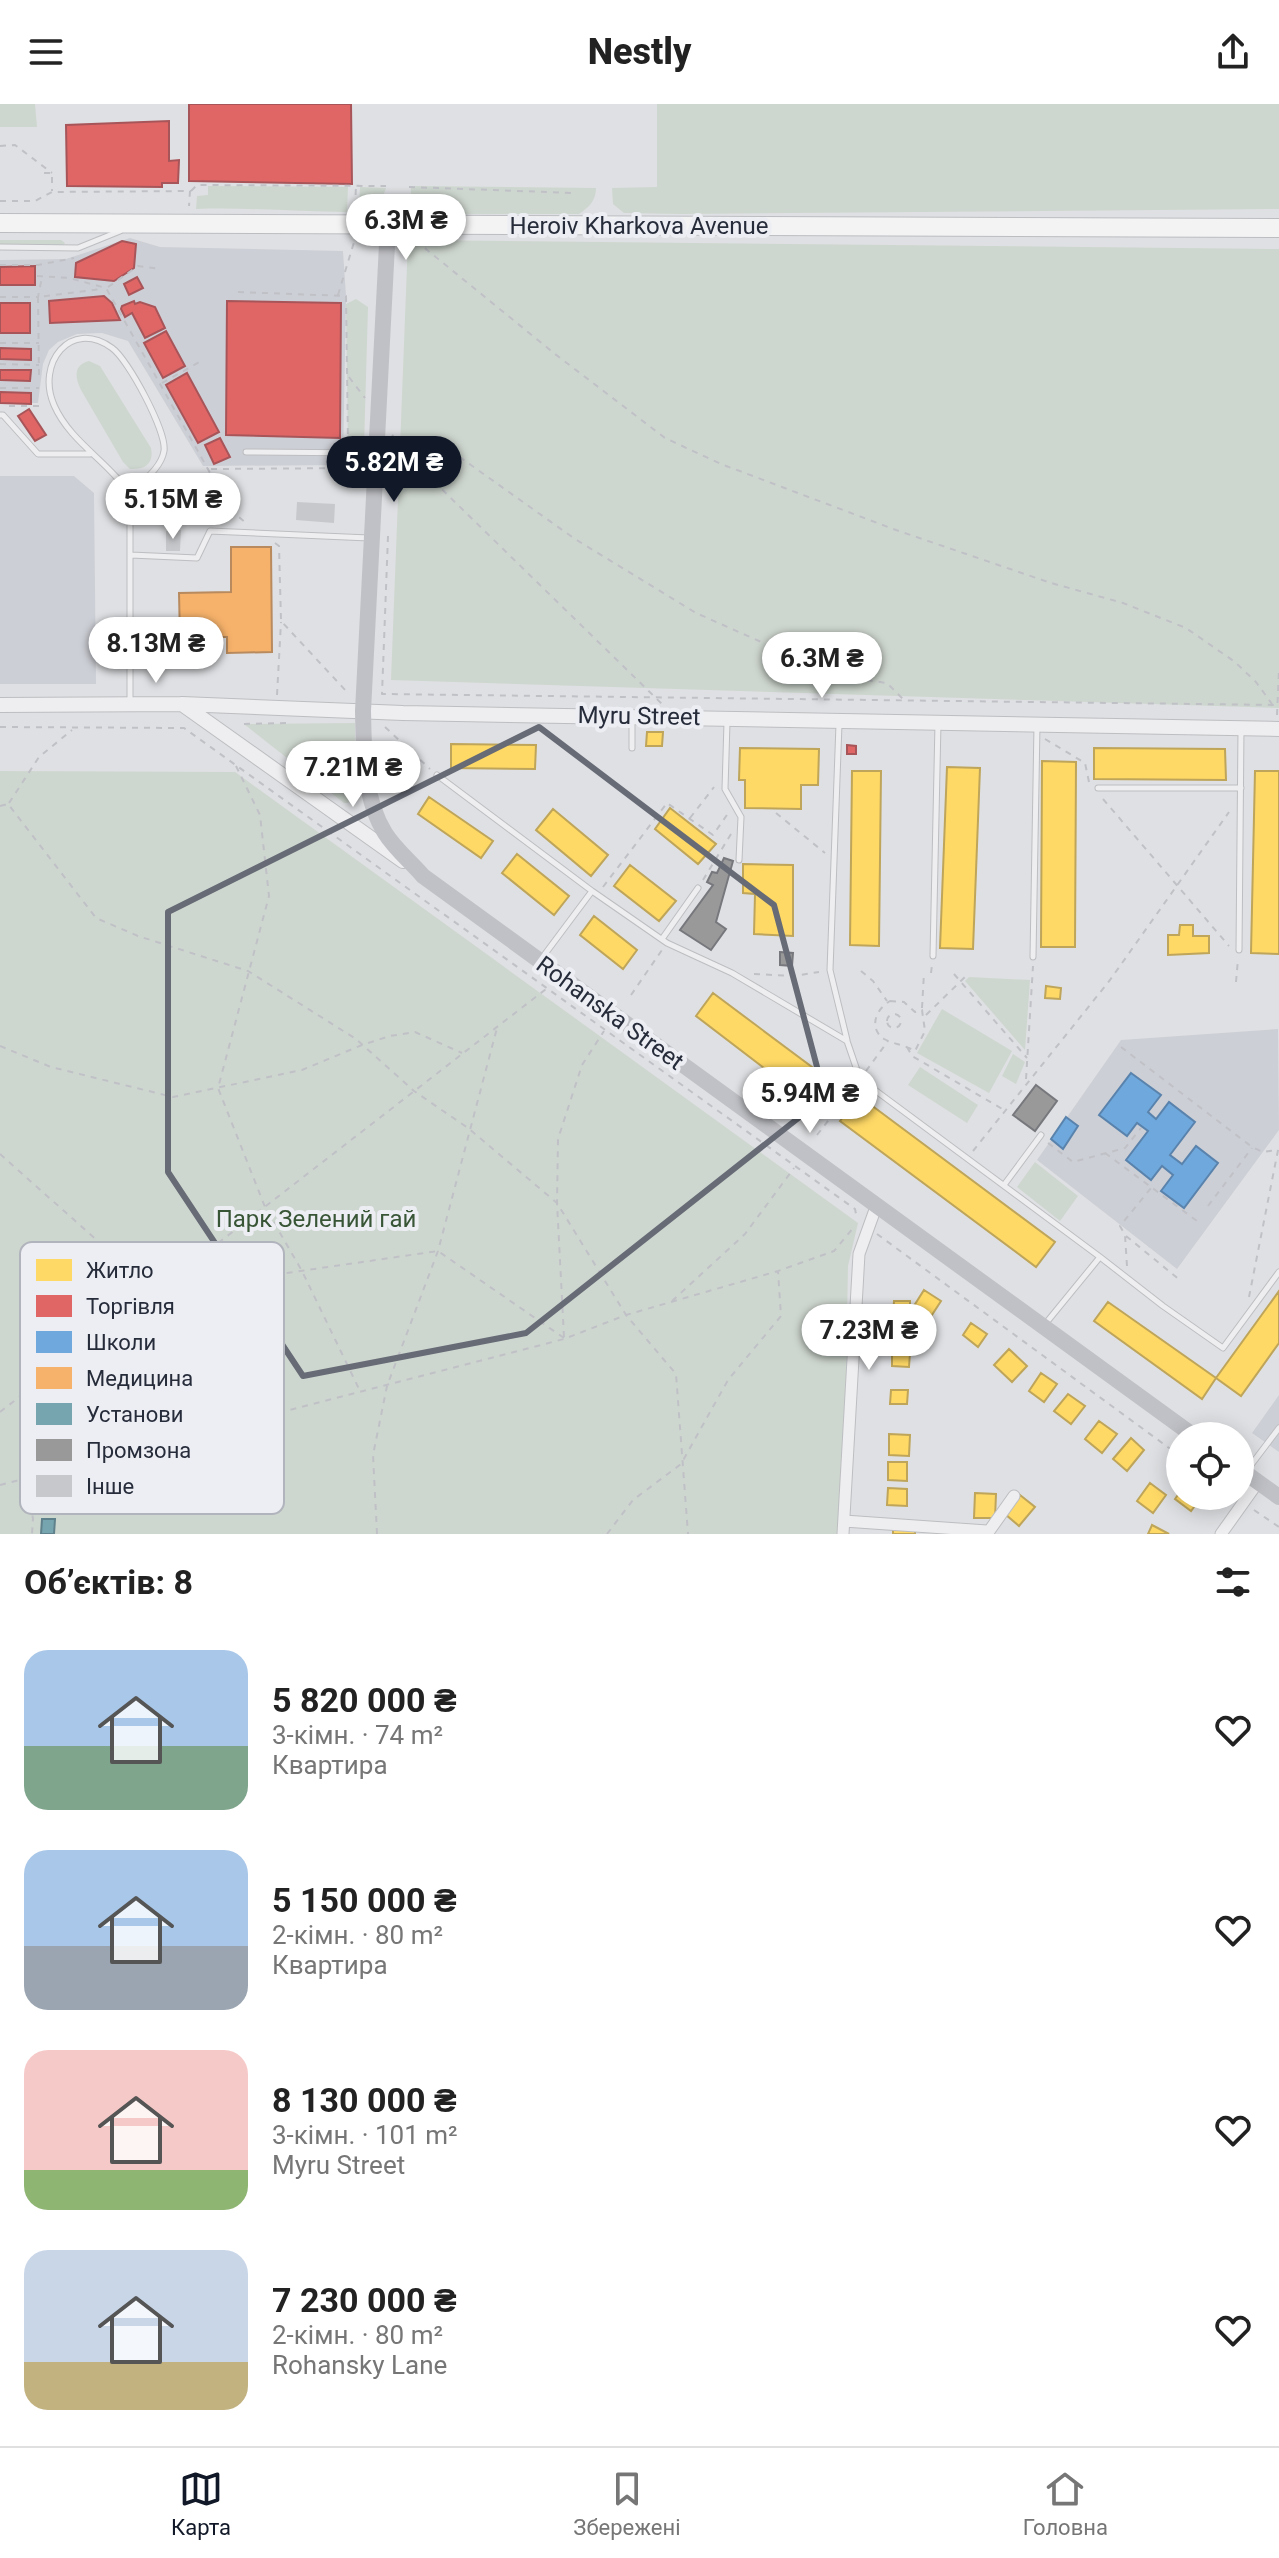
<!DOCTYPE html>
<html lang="uk">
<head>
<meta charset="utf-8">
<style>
  :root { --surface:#fff; --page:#f2f2f2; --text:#222; --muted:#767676; --line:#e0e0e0; --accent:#111827 }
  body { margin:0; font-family:Roboto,sans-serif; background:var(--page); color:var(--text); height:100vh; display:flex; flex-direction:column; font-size:30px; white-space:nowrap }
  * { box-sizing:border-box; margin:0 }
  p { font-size:26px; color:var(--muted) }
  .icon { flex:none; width:44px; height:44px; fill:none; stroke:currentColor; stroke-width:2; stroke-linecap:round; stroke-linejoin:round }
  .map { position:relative; height:1430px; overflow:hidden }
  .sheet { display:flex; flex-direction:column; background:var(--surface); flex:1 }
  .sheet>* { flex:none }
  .tools { position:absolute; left:1166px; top:1318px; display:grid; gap:16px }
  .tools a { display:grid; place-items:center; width:88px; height:88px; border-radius:50%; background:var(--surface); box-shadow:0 4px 20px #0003; font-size:40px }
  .price { position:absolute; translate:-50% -68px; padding:0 18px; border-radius:28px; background:#fff; color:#222; font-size:26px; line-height:52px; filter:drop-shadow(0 2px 4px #0008) }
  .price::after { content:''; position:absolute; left:50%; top:48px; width:24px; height:18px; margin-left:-12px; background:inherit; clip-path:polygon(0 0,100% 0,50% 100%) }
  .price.on { background:var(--accent); color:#fff }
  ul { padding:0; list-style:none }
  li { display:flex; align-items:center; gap:24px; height:200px; padding:0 24px }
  li span { display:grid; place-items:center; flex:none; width:224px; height:160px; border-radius:24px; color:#555 }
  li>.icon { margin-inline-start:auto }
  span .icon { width:96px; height:96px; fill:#fffc; stroke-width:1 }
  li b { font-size:34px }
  h2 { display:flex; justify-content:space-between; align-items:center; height:96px; padding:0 24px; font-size:34px }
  header { display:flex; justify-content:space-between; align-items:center; height:104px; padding:0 24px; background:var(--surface); font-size:36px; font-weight:800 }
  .dock { display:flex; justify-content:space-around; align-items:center; height:112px; border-top:2px solid var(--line); background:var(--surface); font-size:22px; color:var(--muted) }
  .dock a { display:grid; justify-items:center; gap:4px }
  .dock .on { color:var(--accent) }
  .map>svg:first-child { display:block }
  .built { fill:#cdcfd6 }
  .green { fill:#ced7cf }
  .homes { fill:#ffd966; stroke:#bea559; stroke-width:2 }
  .shops { fill:#e06666; stroke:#a85559; stroke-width:2 }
  .schools { fill:#6fa8dc; stroke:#5983ac; stroke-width:2 }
  .health { fill:#f6b26b; stroke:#b88a5d; stroke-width:2 }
  .public { fill:#76a5af; stroke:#5e818c; stroke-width:2 }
  .industry { fill:#999; stroke:#77787d; stroke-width:2 }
  .building { fill:#c7c8cb }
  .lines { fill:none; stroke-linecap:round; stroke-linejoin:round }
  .service-casing { stroke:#bdbec1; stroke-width:7 }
  .minor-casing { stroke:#bdbec1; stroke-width:13 }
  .tertiary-casing { stroke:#bdbec1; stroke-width:16 }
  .primary-casing { stroke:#bbbdc1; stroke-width:20 }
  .path { stroke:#c0c1c7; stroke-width:2; stroke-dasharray:6 6; stroke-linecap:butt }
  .service { stroke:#eeeef0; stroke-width:5 }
  .minor { stroke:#eeeef0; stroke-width:11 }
  .tertiary { stroke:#eeeef0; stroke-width:14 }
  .secondary { stroke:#c0c1c6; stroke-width:16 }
  .primary { stroke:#f3f3f4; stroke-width:18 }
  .marked { fill:none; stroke:#676b76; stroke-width:6; stroke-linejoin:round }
  .labels { text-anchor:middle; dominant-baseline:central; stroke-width:8; stroke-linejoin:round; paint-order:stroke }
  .street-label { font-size:24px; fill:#272c3b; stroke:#eceef3 }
  .park-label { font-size:24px; fill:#385536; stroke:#eceef3 }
  .key { fill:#eceef3; stroke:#b1b4bc; stroke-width:2 }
  .key-label { font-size:22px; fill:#272c3b }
</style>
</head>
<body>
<header><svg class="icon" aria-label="menu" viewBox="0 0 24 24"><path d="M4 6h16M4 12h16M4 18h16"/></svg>Nestly<svg class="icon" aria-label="share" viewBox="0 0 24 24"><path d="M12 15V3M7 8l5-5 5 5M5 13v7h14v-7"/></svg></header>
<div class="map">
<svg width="1279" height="1430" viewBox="0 0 1279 1430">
  <rect width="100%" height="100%" fill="#dfe0e3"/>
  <path class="built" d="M130,134L160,143L343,147L346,192L343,361L203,362L128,237L102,229L77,230L58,238L49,246L43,260L38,299H0V156L66,155Z
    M0,372H74L94,389L96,580H0Z
    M1278,925L1279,1026L1177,1165L1037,1056L1121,936Z
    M1279,1291V1348L1252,1329Z"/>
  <path class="green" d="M0,0H35L37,23H0Z
    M657,0H1279V105L681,110L624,109L613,100L612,84L657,83Z
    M208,82L348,83L347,108C297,108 247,103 196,105L197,92L208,91Z
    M411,82L596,84C596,97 589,103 579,110H432C414,106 410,100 411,82Z
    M360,83L386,84L380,101L369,108H359Z
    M0,136H61L65,139L63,142L0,143Z
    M408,136L1279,145V604L391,576Z
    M356,195L368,203L364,343H348L346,200Z
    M89,257L100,262L151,344C154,359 146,366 130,365L123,358L81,286C75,274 73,261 89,257Z
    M355,619L356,682L348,699H344L244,620Z
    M0,667L235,668L858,1119L848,1162L843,1430H0Z
    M969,873L1030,876L1025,946L965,877Z
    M942,905L1012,947L989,989L917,949Z
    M1013,950L1025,958L1016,980L1002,972Z
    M920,963L978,1001L967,1019L908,981Z
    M1035,1058L1078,1092L1060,1117L1017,1083Z"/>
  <path class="homes" d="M647,628H663L662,642H646Z
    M451,640L536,641L535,665L451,664Z
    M740,644L819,645L818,681H801V705L745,704V676H739Z
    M1094,644L1225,645L1226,676L1094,675Z
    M1042,657L1076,658L1075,843H1041Z
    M947,663L980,664L973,845L940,844Z
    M852,667H881L879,842L850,841Z
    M1255,667H1279V850L1251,849Z
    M429,693L493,737L481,754L418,710Z
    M670,704L716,740L698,760L655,725Z
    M553,705L608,751L591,772L536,726Z
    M517,750L569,792L554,811L502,769Z
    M743,760L793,761V832L754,830L755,790L743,789Z
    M630,761L676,797L659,817L614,782Z
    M594,812L637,846L623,865L580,831Z
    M1180,821H1193V832H1209V849L1168,851V831H1179Z
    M1046,882L1061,884L1060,895L1045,894Z
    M713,889L816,966L798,990L696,912Z
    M859,992L1055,1138L1036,1163L840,1017Z
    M924,1186L941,1197L928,1217L912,1205Z
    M1279,1187V1239L1241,1292L1216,1274Z
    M894,1197H910V1212H893Z
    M1108,1198L1216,1274L1202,1295L1094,1217Z
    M971,1219L987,1230L978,1243L963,1231Z
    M1009,1245L1027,1262L1012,1278L994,1261Z
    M892,1249H910L909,1263L892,1262Z
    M1041,1269L1057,1280L1044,1298L1029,1287Z
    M891,1286H908L907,1300H890Z
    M1068,1290L1085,1302L1071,1320L1054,1307Z
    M1099,1317L1117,1330L1102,1349L1085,1335Z
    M889,1330L910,1331L909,1352L889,1351Z
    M1131,1334L1144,1346L1127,1367L1113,1355Z
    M888,1358H907V1377L888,1376Z
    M1150,1379L1166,1391L1153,1409L1137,1397Z
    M888,1384L907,1385V1402L887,1401Z
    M1180,1388V1392H1202L1191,1407L1175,1395Z
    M975,1389L996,1390L995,1414H974Z
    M1020,1391L1035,1403L1019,1422L1005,1410Z
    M1152,1421L1169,1430H1148Z
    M893,1425L915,1426V1430H893Z"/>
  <path class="shops" d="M189,0H351L352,80L189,77Z
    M169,17V57L179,56L178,79H162V83L67,82L66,21Z
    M122,137L136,140L134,164L114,177L75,173L76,159Z
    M35,162V181H0V163Z
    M137,173L143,184L129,191L124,180Z
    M104,192L112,199L120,216L50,219L49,197Z
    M134,197L135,200L140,198L155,203L165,224L145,234L132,209L125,213L121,205L122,202Z
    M227,197L341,199L340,334L226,331Z
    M0,199H30V229H0Z
    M166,227L185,262L163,274L144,239Z
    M0,244L31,245V256L0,255Z
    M0,266H31L30,277L0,276Z
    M187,269L219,328L198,339L166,281Z
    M0,288L31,289V300L0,299Z
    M29,305L46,331L35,337L18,312Z
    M220,334L230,353L214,360L205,341Z
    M847,641L856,642V650H847Z"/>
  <path class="schools" d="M1131,969L1161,991L1148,1008L1156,1015L1169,998L1195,1018L1170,1051L1182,1060L1196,1042L1218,1059L1184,1104L1161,1087L1173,1071L1162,1062L1151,1076L1126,1056L1148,1027L1137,1019L1127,1032L1099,1011Z
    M1066,1013L1078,1022L1063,1045L1051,1035Z"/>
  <path class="health" d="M231,443H271L272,548L227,549V533H180L179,489L231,488Z"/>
  <path class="public" d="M42,1415H55L54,1430H41Z"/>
  <path class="industry" d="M724,754L733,757L716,818L726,825L711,846L680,826L713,781L707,778L712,768L717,769Z
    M780,848L793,849L792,862L780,861Z
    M1036,981L1057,997L1035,1027L1013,1011Z"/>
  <path class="building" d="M297,398L335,400L334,419L296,416Z
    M181,426L180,447H166V427Z"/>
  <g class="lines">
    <g class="service-casing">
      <path id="service" d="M0,143L78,144L120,127
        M0,311H3L38,350H90
        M246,348L372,349
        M130,390C141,378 161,365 164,347C167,328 128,255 112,244C70,214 36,260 54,301C70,338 109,358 130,390V598
        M131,451L197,454L210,427L369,434
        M727,618L725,685L741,713L739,756
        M839,620L830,866L847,936
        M632,644V617
        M437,671L592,787L667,839L732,869L847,937L860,975L1100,1153
        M1098,684H1241
        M662,835L698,784
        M1239,846L1241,625
        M933,852L938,619
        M1033,853L1037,621
        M542,854L592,787
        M1004,1081L1041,1031
        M1046,1219L1100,1153L1163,1202L1223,1244L1279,1168
        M1248,1365L1279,1324"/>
    </g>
    <g class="minor-casing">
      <path id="minor" d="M844,1417L987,1427
        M843,1430L859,1150L876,1103
        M987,1430L1014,1392
        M1221,1430L1258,1378"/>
    </g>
    <g class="tertiary-casing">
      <path id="tertiary" d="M182,600L403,757
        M0,601L182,600L403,609L1279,625"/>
    </g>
    <g class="primary-casing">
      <path id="primary" d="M0,119L1279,124"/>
    </g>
    <path class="path" d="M0,42L15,41L52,69
      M44,69H52V87
      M409,83L574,89
      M191,87L197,81L386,82
      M0,97H35L52,88L190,87L189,102
      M355,103L356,82
      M402,142L421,141L555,250L665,334L721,360L896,426L1051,479L1123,499L1186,524L1235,558L1256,578L1272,600
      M0,161H38L74,154
      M37,172L69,174L106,184L231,406L247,420
      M108,183L138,162L161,165
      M238,188L346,192L348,339
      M338,191L355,135
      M0,193H38L42,173
      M0,239H39
      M0,260L39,261
      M39,271L38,193L102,185
      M349,273L365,294
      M162,279L203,256
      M0,284H39
      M9,302H43
      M392,331L419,362
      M400,343L461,354L575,435L696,509L838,572L887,579L903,595
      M211,365L361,364
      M391,365L420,364L663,601
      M388,432L382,590L1279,601
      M275,439L279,442L281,517L347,588
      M277,591L281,518
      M1277,611L1279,565
      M244,620L290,619
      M0,623L184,624L855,1105L857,1115
      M385,623L430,665
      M1045,635L1085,659L1089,678
      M236,662L260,711L269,792L218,984L265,1103L302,1167L360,1287
      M1103,695L1229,842
      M9,699L39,653L72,626
      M0,702L8,700L96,814L138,832L248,867L356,935L414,987L468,1024L557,1099L626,1211L676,1270L688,1430
      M776,709L825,749
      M690,714L714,683
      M703,776L731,730
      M603,783L667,699L713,731L729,708
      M861,867L873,877L887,897
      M931,869L932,861
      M754,870L794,872L819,868
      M954,870L1027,954
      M1236,878L1238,855
      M631,891L662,846
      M890,897L904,898L915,908L922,906L925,927L915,947C905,941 893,940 884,935C868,924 876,905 890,897Z
      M922,904L924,869
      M887 917a7 7 0 1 1 14 0a7 7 0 1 1-14 0Z
      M926,911L968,870
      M0,942L51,963L173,993L302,966L362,941L390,932L415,928L462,949
      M907,943L912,952L1004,1006
      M1121,943L1252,1043L1263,1048L1276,1046
      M866,967L888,937
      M1026,975L1033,862
      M817,1031L855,982
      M1048,1039L1073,1058L1125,1044L1141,1024
      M973,1047L1110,876L1229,708
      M1105,1049L1197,1117
      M0,1050L155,1188L272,1308
      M1208,1102L1252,1044
      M877,1130L1180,1352
      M1126,1132L1181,1177
      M1127,1162L1125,1131L1120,1122L1151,1084
      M156,1188L438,1147L564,1234
      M1249,1193L1279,1041
      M672,1197L745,1130L794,1064
      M564,1233L557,1099L558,1035L582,961L604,927
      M0,1308L546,885
      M22,1377L33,1414L32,1430
      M0,1381L564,1235L626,1211L778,1167L834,1147L854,1123
      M1254,1406L1279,1423
      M377,1430L373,1351L387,1282L438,1147L497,924
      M607,1430L633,1396L681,1360L728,1276L781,1212L778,1167"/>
    <use href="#service" class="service"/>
    <use href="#minor" class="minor"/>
    <use href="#tertiary" class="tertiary"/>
    <path class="secondary" d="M388,121L363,607C364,647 363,694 385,729C395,745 411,758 423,772L1194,1332
      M1240,1365L1279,1393"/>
    <use href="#primary" class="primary"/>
  </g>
  <path class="marked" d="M539,623L774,801L825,993L526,1229L303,1272L168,1068V808Z"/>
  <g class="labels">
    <g class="street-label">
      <text x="639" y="122">Heroiv Kharkova Avenue</text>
      <text transform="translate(639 612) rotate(1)">Myru Street</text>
      <text transform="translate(610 909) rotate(36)">Rohanska Street</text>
    </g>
    <g class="park-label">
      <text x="316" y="1115">Парк Зелений гай</text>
    </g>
  </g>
  <rect x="20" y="1138" width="264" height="272" rx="12" class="key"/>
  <rect x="36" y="1155" width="36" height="22" fill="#ffd966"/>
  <rect x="36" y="1191" width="36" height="22" fill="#e06666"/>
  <rect x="36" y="1227" width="36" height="22" fill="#6fa8dc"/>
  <rect x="36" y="1263" width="36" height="22" fill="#f6b26b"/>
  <rect x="36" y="1299" width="36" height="22" fill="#76a5af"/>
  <rect x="36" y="1335" width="36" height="22" fill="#999"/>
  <rect x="36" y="1371" width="36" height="22" fill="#c7c8cb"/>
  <g class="key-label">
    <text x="86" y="1174">Житло</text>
    <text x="86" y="1210">Торгівля</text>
    <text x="86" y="1246">Школи</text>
    <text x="86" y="1282">Медицина</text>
    <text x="86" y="1318">Установи</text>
    <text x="86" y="1354">Промзона</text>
    <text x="86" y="1390">Інше</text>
  </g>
</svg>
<div class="tools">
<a><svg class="icon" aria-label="locate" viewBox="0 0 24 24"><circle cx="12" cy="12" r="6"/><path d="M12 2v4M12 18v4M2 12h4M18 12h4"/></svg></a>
</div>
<b class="price" style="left:406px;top:158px">6.3M ₴</b>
<b class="price on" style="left:394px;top:400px">5.82M ₴</b>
<b class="price" style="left:173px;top:437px">5.15M ₴</b>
<b class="price" style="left:156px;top:581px">8.13M ₴</b>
<b class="price" style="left:822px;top:596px">6.3M ₴</b>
<b class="price" style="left:353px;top:705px">7.21M ₴</b>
<b class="price" style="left:810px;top:1031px">5.94M ₴</b>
<b class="price" style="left:869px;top:1268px">7.23M ₴</b>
</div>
<section class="sheet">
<h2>Об’єктів: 8<svg class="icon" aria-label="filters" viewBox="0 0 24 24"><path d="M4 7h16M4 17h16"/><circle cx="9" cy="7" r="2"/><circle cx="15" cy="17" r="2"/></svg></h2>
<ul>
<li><span style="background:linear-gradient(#a9c7e8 60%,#7fa58c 0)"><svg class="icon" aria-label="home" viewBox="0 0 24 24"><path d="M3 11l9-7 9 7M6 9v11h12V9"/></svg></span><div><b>5 820 000 ₴</b><p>3-кімн. · 74 m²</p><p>Квартира</p></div><svg class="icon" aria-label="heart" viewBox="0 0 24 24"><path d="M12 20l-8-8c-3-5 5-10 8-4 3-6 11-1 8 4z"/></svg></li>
<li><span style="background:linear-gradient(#a9c7e8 60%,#9aa5b1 0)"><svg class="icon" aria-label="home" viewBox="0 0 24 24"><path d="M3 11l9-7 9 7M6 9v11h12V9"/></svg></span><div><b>5 150 000 ₴</b><p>2-кімн. · 80 m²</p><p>Квартира</p></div><svg class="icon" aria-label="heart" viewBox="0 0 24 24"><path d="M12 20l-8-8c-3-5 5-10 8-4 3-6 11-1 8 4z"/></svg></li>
<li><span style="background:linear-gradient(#f6c9c9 75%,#8fb573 0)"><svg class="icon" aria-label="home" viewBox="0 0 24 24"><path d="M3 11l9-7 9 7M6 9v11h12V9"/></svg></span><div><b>8 130 000 ₴</b><p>3-кімн. · 101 m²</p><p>Myru Street</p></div><svg class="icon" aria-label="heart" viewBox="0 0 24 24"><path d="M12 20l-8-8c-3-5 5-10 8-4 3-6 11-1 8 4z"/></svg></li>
<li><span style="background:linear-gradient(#c9d6e8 70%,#c2b280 0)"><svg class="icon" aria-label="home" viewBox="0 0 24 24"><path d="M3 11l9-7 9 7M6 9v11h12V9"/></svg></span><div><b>7 230 000 ₴</b><p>2-кімн. · 80 m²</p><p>Rohansky Lane</p></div><svg class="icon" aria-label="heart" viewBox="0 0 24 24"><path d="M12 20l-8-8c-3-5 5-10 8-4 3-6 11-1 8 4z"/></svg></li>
</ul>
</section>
<nav class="dock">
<a class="on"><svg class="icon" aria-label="map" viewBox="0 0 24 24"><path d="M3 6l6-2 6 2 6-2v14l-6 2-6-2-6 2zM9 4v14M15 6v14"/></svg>Карта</a>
<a><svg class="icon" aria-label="saved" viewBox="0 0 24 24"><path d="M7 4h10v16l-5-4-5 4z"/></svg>Збережені</a>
<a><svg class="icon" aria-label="home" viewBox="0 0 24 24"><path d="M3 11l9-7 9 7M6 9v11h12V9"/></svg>Головна</a>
</nav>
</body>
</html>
